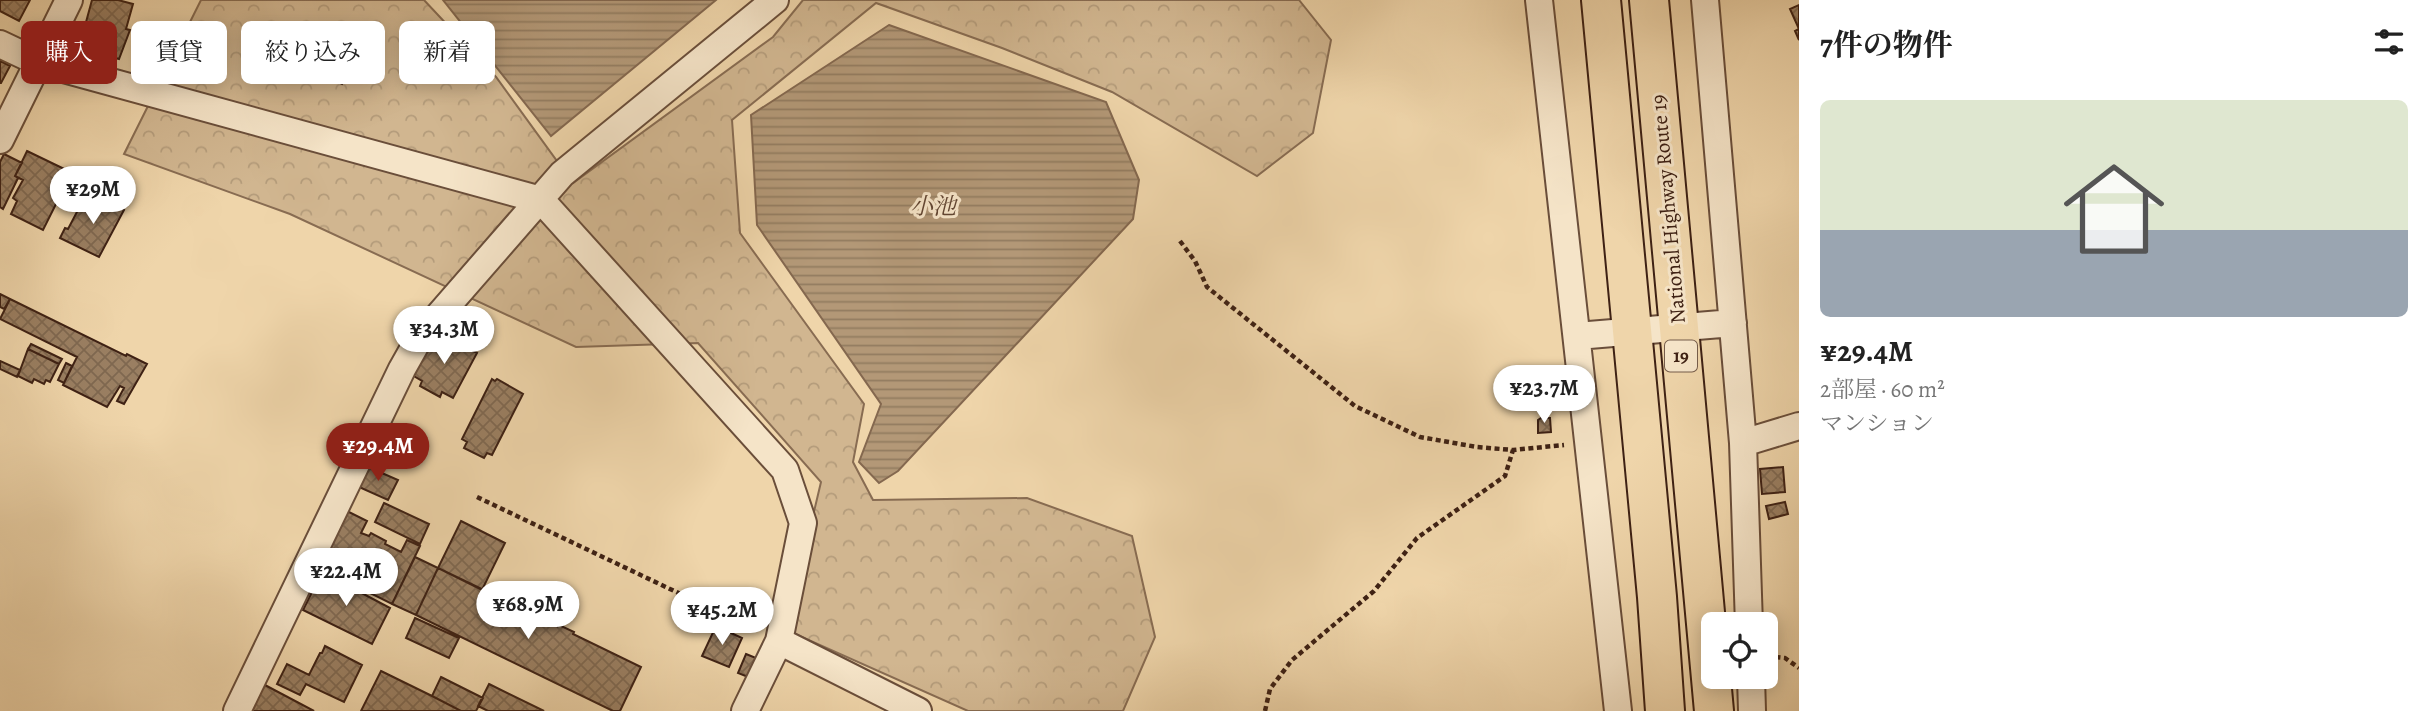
<!DOCTYPE html>
<html lang="ja">
<head>
<meta charset="utf-8">
<style>
  :root { --surface:#fff; --page:#f6f6f6; --text:#222; --muted:#767676; --accent:#8f2418 }
  body { margin:0; font-family:Alegreya,"Noto Serif JP",serif; background:var(--page); color:var(--text); height:100vh; display:flex; flex-direction:column; font-size:26px; white-space:nowrap }
  * { box-sizing:border-box; margin:0 }
  p { font-size:23px; color:var(--muted) }
  .icon { flex:none; width:38px; height:38px; fill:none; stroke:currentColor; stroke-width:2; stroke-linecap:round; stroke-linejoin:round }
  .map { position:relative; flex:1; overflow:hidden }
  .sheet { display:flex; flex-direction:column; background:var(--surface); width:630px }
  .sheet>* { flex:none }
  .top-card { position:absolute; left:21px; top:21px; width:665px; height:63px; display:flex; gap:14px }
  .controls { position:absolute; left:1701px; top:612px; display:grid; gap:14px }
  .controls a { display:grid; place-items:center; width:77px; height:77px; border-radius:10px; background:var(--surface); box-shadow:0 4px 18px #0003; font-size:35px }
  .price { position:absolute; translate:-50% -60px; padding:0 16px; border-radius:24px; background:#fff; color:#222; font-size:23px; line-height:46px; filter:drop-shadow(0 2px 4px #0008) }
  .price::after { content:''; position:absolute; left:50%; top:42px; width:21px; height:16px; margin-left:-10px; background:inherit; clip-path:polygon(0 0,100% 0,50% 100%) }
  .price.active { background:var(--accent); color:#fff }
  ul { padding:0; list-style:none }
  li { display:grid; align-content:center; gap:14px; height:371px; padding:0 21px }
  li span { display:grid; place-items:center; height:217px; border-radius:10px; color:#555 }
  li>.icon { margin-inline-start:auto }
  span .icon { width:126px; height:126px; fill:#fffc; stroke-width:1 }
  li b { font-size:30px }
  h2 { display:flex; justify-content:space-between; align-items:center; height:84px; padding:0 21px; font-size:30px }
  .tag { padding:0 24px; border-radius:10px; background:var(--surface); box-shadow:0 4px 18px #0003; font-size:24px; line-height:63px }
  .tag.active { background:var(--accent); color:#fff }
  main { display:flex; flex:1; min-height:0 }
  .map>svg:first-child { display:block }
  .forest { fill:url(#forest-crowns); stroke:#886c52; stroke-width:2 }
  .water { fill:url(#water-rules); stroke:#84684f; stroke-width:2 }
  .building { fill:url(#building-cross-hatch); stroke:#3e2114; stroke-width:2 }
  .lines { fill:none; stroke-linecap:round; stroke-linejoin:round }
  .street-casing { stroke:#6a4e3a; stroke-width:30 }
  .highway-casing { stroke:#3e2114; stroke-width:42 }
  .path { stroke:#3e2114; stroke-width:4.5; stroke-dasharray:5 3.5; stroke-linecap:butt }
  .street { stroke:#f5e4c8; stroke-width:26 }
  .highway { stroke:#efd5aa; stroke-width:38 }
  .labels { text-anchor:middle; dominant-baseline:central; stroke-width:6; stroke-linejoin:round; paint-order:stroke }
  .shield { fill:#f5e4c8; stroke:#755c4a; stroke-width:2 }
  .shield-label { font-size:19px; font-weight:bold; fill:#3e2114 }
  .street-label { font-size:21px; fill:#3e2114; stroke:#f5e4c8 }
  .water-label { font-size:23px; font-style:italic; fill:#614532; stroke:#f5e4c8 }
</style>
</head>
<body>
<main>
<div class="map">
<svg width="1799" height="711" viewBox="0 0 1799 711">
  <defs>
    <pattern id="forest-crowns" width="20" height="18" patternUnits="userSpaceOnUse" patternTransform="scale(1.75)"><rect width="20" height="18" fill="#d1b690"/><path d="M2 6a3 3 0 1 1 6 0M12 15a3 3 0 1 1 6 0" fill="none" stroke="#b49c7b"/></pattern>
    <pattern id="water-rules" width="6" height="5" patternUnits="userSpaceOnUse" patternTransform="scale(1.75)"><rect width="6" height="5" fill="#b39877"/><path d="M0 2.5h6" fill="none" stroke="#937c60"/></pattern>
    <pattern id="building-cross-hatch" width="8" height="8" patternUnits="userSpaceOnUse" patternTransform="scale(1.75)"><rect width="8" height="8" fill="#9a7f62"/><path d="M0 0l8 8M0 8l8-8" fill="none" stroke="#7f6850"/></pattern>
  </defs>
  <rect width="100%" height="100%" fill="#efd5aa"/>
  <filter id="stains"><feTurbulence type="fractalNoise" baseFrequency=".00286" numOctaves="4"/><feColorMatrix values="0 0 0 0 .2 0 0 0 0 .09 0 0 0 0 .02 0 0 0 .5 -.17"/></filter>
  <radialGradient id="worn" r=".72"><stop offset=".6" stop-color="#630" stop-opacity="0"/><stop offset="1" stop-color="#630" stop-opacity=".3"/></radialGradient>
  <path class="forest" d="M201,0H424L496,77L573,183L773,37L803,0H1299L1331,40L1313,133L1257,176L1112,92L1002,48L876,3L732,120L740,233L864,404L853,462L873,500L1027,498L1132,536L1155,637L1123,711H968L786,630L821,482L698,343L576,347L290,214L124,154Z"/>
  <path class="water" d="M443,0H716L551,136Z
    M889,25L1106,102L1139,180L1133,219L898,471L879,483L859,462L881,404L757,225L751,115Z"/>
  <path class="building" d="M0,0H30L19,21L0,11Z
    M92,0H118L133,4L126,29L130,30L119,59L79,48Z
    M1799,5V40L1795,31L1799,29L1790,9Z
    M68,24L84,29L79,48L63,44Z
    M338,41L359,53L342,84L321,73Z
    M0,61L10,66L1,83H0Z
    M27,151L83,178L71,203L59,198L43,230L11,214L17,201L13,198L23,180L15,176Z
    M4,154L22,163L15,176L18,178L3,209L0,207V162Z
    M95,196L124,210L99,257L60,238L65,228L68,229L79,208L87,212Z
    M0,294L10,299L4,309L0,307Z
    M10,299L126,356L127,354L147,364L124,404L117,401L124,388L120,386L107,407L63,385L77,357L0,319Z
    M437,331L477,353L453,398L442,392L440,397L420,386L422,381L412,375Z
    M449,332L468,343L466,347L446,336Z
    M31,344L62,359L59,364L28,349Z
    M28,349L59,364L50,382L46,380L44,384L34,379L32,383L18,376Z
    M0,361L20,370L17,377L0,369Z
    M66,363L72,366L64,383L58,380Z
    M492,379L495,381L497,379L523,394L492,455L487,453L484,458L464,448L467,442L462,439Z
    M1541,418H1550L1551,432L1538,433V420Z
    M368,467L398,480L388,500L359,487Z
    M1783,467L1785,492L1762,494L1760,469Z
    M1785,502L1788,514L1769,519L1766,506Z
    M384,503L429,524L420,544L375,522Z
    M341,508L367,521L361,533L369,536L371,533L386,541L385,544L401,552L407,540L420,546L392,604L318,567Z
    M461,521L505,543L482,590L438,568Z
    M415,557L438,568L416,615L392,604Z
    M438,568L492,594L493,593L557,626V624L574,632L573,634L641,667L620,711H613L416,615Z
    M322,572L390,608L372,644L303,610Z
    M415,618L459,638L449,658L406,638Z
    M716,626L742,638L729,667L702,656Z
    M325,646L362,665L344,702L306,684L300,695L277,684L287,664L309,675L320,653H322Z
    M746,654L756,658L748,677L738,673Z
    M381,671L432,696L461,711H361Z
    M441,677L483,698L476,711H461L432,696Z
    M263,684L314,711H249Z
    M489,684L544,711H488L478,706Z"/>
  <g class="lines">
    <g class="street-casing">
      <path id="street" d="M1539,0L1618,711
        M1705,0L1743,443L1749,625
        M0,44L38,62L541,200L785,470L803,523L779,641L745,711
        M0,140L69,0
        M1577,336L1733,323
        M1743,443L1799,426
        M779,641L918,711
        M1751,677L1752,711
        M237,711L402,369L420,337L562,174L775,0"/>
    </g>
    <g class="highway-casing">
      <path id="highway" d="M1601,0L1657,597L1665,711
        M1649,0L1714,711"/>
    </g>
    <path class="path" d="M1180,241L1195,261L1207,287L1355,406L1420,437L1477,447L1513,450L1564,445
      M477,497L754,629
      M1767,656L1785,658L1799,668
      M1265,711L1270,689L1292,660L1374,591L1417,538L1505,476L1513,450"/>
    <use href="#street" class="street"/>
    <use href="#highway" class="highway"/>
  </g>
  <g class="labels">
    <rect class="shield" x="1665" y="340.5" width="32" height="31" rx="5"/>
    <g class="shield-label">
      <text x="1681" y="356">19</text>
    </g>
    <g class="street-label">
      <text transform="translate(1668 209) rotate(-95)">National Highway Route 19</text>
    </g>
    <g class="water-label">
      <text x="933" y="206">小池</text>
    </g>
  </g>
  <rect width="100%" height="100%" filter="url(#stains)"/>
  <rect width="100%" height="100%" fill="url(#worn)"/>
</svg>
<div class="controls">
<a><svg class="icon" aria-label="locate" viewBox="0 0 24 24"><circle cx="12" cy="12" r="6"/><path d="M12 2v4M12 18v4M2 12h4M18 12h4"/></svg></a>
</div>
<b class="price" style="left:93px;top:226px">¥29M</b>
<b class="price" style="left:444px;top:366px">¥34.3M</b>
<b class="price" style="left:1544px;top:425px">¥23.7M</b>
<b class="price active" style="left:378px;top:483px">¥29.4M</b>
<b class="price" style="left:346px;top:608px">¥22.4M</b>
<b class="price" style="left:528px;top:641px">¥68.9M</b>
<b class="price" style="left:722px;top:647px">¥45.2M</b>
<div class="top-card">
<a class="tag active">購入</a>
<a class="tag">賃貸</a>
<a class="tag">絞り込み</a>
<a class="tag">新着</a>
</div>
</div>
<section class="sheet">
<h2>7件の物件<svg class="icon" aria-label="filters" viewBox="0 0 24 24"><path d="M4 7h16M4 17h16"/><circle cx="9" cy="7" r="2"/><circle cx="15" cy="17" r="2"/></svg></h2>
<ul>
<li><span style="background:linear-gradient(#dfe7d0 60%,#9aa5b1 0)"><svg class="icon" aria-label="home" viewBox="0 0 24 24"><path d="M3 11l9-7 9 7M6 9v11h12V9"/></svg></span><div><b>¥29.4M</b><p>2部屋 · 60 m²</p><p>マンション</p></div></li>
</ul>
</section>
</main>
</body>
</html>
